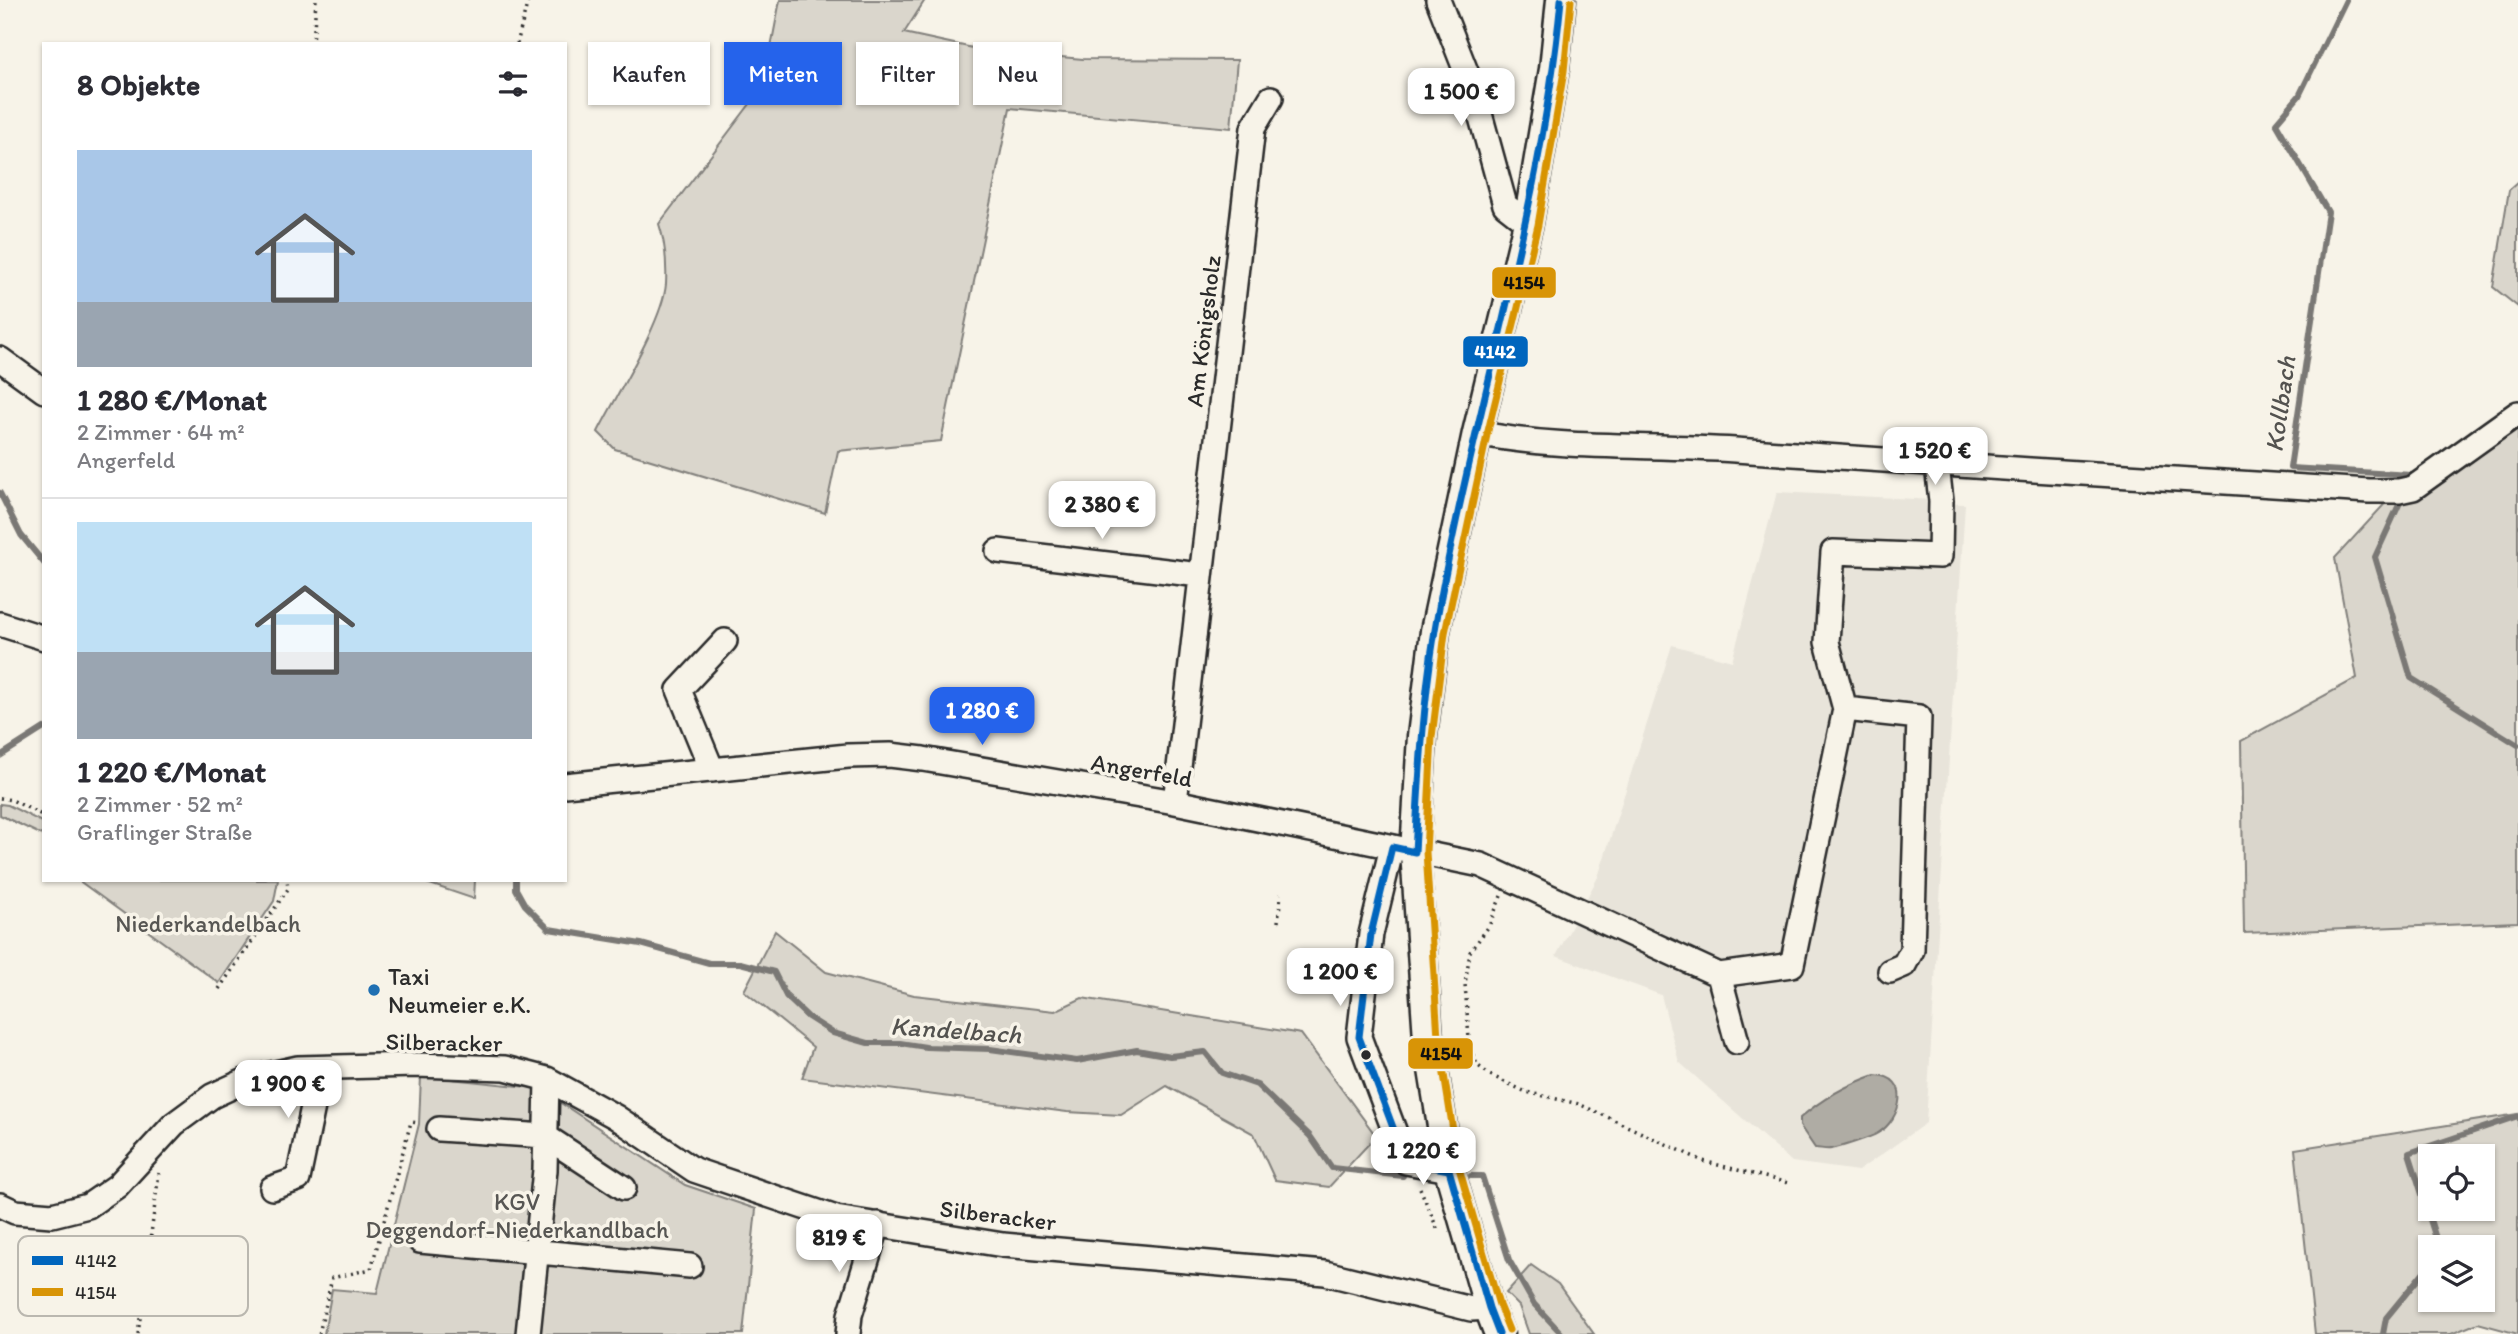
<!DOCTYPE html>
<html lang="de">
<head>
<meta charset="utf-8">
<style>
  :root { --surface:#fff; --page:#f7f7f7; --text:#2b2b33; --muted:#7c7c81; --line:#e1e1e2; --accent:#2563eb }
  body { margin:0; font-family:Itim,sans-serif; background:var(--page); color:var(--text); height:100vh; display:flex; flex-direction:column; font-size:26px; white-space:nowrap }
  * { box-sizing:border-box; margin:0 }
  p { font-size:23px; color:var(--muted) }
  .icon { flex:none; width:38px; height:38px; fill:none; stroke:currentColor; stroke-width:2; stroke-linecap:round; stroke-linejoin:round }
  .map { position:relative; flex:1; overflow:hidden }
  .side { position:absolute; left:42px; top:42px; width:525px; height:840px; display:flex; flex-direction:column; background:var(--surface); border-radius:0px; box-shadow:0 2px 5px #0004 }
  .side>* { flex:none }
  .banner { position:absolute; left:588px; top:42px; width:665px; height:63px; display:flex; gap:14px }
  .buttons { position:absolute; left:2418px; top:1144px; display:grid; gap:14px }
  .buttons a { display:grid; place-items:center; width:77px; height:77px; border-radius:0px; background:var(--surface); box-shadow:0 2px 5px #0004; font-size:35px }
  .price { position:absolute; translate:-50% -60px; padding:0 16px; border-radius:14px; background:#fff; color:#222; font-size:23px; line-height:46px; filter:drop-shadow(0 2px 4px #0008) }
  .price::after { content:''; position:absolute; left:50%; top:42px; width:21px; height:16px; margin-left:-10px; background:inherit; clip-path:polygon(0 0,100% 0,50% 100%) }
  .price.current { background:var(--accent); color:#fff }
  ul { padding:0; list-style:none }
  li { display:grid; align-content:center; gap:14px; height:371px; padding:0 35px }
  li+li { border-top:2px solid var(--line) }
  li span { display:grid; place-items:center; height:217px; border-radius:0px; color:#555 }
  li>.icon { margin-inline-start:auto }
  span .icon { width:126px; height:126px; fill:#fffc; stroke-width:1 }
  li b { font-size:30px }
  h2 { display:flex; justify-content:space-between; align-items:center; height:84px; padding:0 35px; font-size:30px }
  .chip { padding:0 24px; border-radius:0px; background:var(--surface); box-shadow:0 2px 5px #0004; font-size:24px; line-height:63px }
  .chip.current { background:var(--accent); color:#fff }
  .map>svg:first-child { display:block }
  .built { fill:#e8e4da }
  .green { fill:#dad6cc; stroke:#82807c; stroke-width:2; fill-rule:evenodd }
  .water { fill:#afaca4; stroke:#7a7874; stroke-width:2 }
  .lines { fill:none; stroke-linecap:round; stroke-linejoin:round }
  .stream { stroke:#7a7874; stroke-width:6 }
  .minor-casing { stroke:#2b2b2b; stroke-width:28 }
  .major-casing { stroke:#2b2b2b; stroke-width:33 }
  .path { stroke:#2b2b2b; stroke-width:3.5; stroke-dasharray:2 5; stroke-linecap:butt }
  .minor { stroke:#f7f3e8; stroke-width:23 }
  .major { stroke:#f7f3e8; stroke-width:28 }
  .bus-1-casing { stroke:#f7f3e8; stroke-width:12 }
  .bus-2-casing { stroke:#f7f3e8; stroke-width:12 }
  .bus-1 { stroke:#0065bd; stroke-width:7 }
  .bus-2 { stroke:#d89406; stroke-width:7 }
  .poi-dot { fill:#1f6fb2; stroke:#f7f3e8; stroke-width:2.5 }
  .bus-dot { fill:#2b2b2b; stroke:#f7f3e8; stroke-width:2.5 }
  .labels { text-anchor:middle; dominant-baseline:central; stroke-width:7; stroke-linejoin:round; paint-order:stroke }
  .street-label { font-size:24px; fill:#2b2b2b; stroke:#f7f3e8 }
  .park-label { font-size:24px; fill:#575653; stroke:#f7f3e8 }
  .poi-label { font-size:24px; fill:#2b2b2b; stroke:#f7f3e8; text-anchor:start }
  .water-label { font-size:26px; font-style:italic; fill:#53524f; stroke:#f7f3e8 }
  .key { fill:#f7f3e8; stroke:#bab7af; stroke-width:2 }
  .key-label { font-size:19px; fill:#2b2b2b }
  .line-badge { stroke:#f7f3e8; stroke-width:2.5 }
  .badge-label { font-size:19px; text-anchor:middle; font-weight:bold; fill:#fff }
  .pale-badge-label { font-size:19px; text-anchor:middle; font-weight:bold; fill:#111 }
</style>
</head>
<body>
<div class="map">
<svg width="2518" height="1334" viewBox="0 0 2518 1334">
  <rect width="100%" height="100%" fill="#f7f3e8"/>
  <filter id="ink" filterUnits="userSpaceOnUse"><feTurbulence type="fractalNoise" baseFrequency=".0143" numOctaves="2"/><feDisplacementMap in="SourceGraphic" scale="14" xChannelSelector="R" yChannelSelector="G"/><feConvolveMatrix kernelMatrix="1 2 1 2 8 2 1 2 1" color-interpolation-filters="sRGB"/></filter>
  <g filter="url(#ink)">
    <path class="built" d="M1777,492L1935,500L1936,503L1965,504L1926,1123L1858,1171L1792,1162L1679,1062L1661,995L1556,956L1598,877L1672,645L1732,661Z"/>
    <path class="green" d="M780,0H925L904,33L982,50L1083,59L1237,60L1231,128L1010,108L941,441L838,451L825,513L615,449L598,432C616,396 663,321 666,284C667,264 665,242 659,224L750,104L767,68Z
      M2518,182V307L2493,287L2509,190Z
      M2518,419V922L2244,933L2241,741L2357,678L2335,558L2390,498Z
      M0,804L8,805L44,823V836L0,815Z
      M78,880H278L274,901L219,983Z
      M418,880H475L474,899Z
      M775,931L826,972L914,995L1055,1011L1082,998L1301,1034L1376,1136L1329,1187L1275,1180L1254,1134L1167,1086L1121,1115L1067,1112L802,1078L813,1047L744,991Z
      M421,1076L538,1088L685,1185L756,1209L743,1334H324L332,1289L377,1293L419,1124Z
      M2518,1114V1334L2478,1323L2451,1334H2315L2295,1149ZM2431,1157H2483V1209H2431ZM2431,1248H2483V1300H2431Z
      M1531,1265L1558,1284L1594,1334H1529L1519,1306L1506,1293Z"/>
    <path class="water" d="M1875,1075C1913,1076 1901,1120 1878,1133C1872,1137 1839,1148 1831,1149C1826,1150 1820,1148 1815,1148L1800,1126V1118C1823,1098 1846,1085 1875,1075Z"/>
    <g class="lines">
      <path class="stream" d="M2346,0L2299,96L2276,123L2328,212L2290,468L2412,475L2410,480
        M0,493L21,535L44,563
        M2403,496L2375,557L2411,678L2518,745
        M0,756L44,728
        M516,880V889L525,905L549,929L641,944L709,963H740L774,972L786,996L808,1017L833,1033L868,1043H900L926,1047L990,1049L1077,1061L1137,1050L1170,1056L1205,1052L1222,1073L1257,1085L1310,1136L1332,1168L1403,1176
        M1471,1176H1482L1509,1260L1534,1304L1562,1334
        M2439,1248L2409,1153L2518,1116
        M2383,1334L2386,1318L2431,1263"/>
      <g class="minor-casing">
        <path id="minor" d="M1438,0L1474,92L1505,205L1528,223
          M0,359L44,391
          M1477,433C1560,450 1650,444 1735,450C1946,465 2158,478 2369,491H2399L2413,488L2518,413
          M998,551L1200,575
          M0,624L44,638
          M1845,709L1919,717L1912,950L1904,965L1890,971
          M712,770L679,690L725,641
          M565,785L848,756L890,755L923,759L1175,802L1481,865L1719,975L1792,965L1845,709L1827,642L1833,552L1940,556L1941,501L1937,465
          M1175,802L1253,128L1271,98
          M1392,847L1371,934L1359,1037L1406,1162L1449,1170
          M1719,975L1737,1042
          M439,1129L545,1136L624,1188
          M272,1188L298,1179L321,1068
          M0,1205L15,1212L52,1215L88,1206L117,1186L174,1124L212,1096L249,1079L298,1068L416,1065L505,1068L547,1079L616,1117L694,1170L836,1218L1003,1245L1325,1273L1471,1309L1489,1308
          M420,1241L690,1266
          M528,1334L545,1170L547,1079
          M848,1334L850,1315L878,1224"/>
      </g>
      <g class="major-casing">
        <path id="major" d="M1499,1334L1489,1308L1449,1170L1428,1038L1415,852L1422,736L1435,631L1477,433L1528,223L1554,69L1561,0"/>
      </g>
      <path class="path" d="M313,44L316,0
        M517,44L528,0
        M0,798L12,800L44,816
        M1501,896L1489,926L1470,952L1465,984L1469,1039L1477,1065L1490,1075L1526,1092L1579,1104L1703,1161L1788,1183
        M1278,922L1281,894
        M219,989L288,889L287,880
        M1420,1188L1439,1233
        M138,1334L159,1173
        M319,1334L332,1278L371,1269L411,1122L418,1123"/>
      <use href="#minor" class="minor"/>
      <use href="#major" class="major"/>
      <g class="bus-1-casing">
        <path id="bus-1" d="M1499,1334L1489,1308L1449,1170L1406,1162L1359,1037L1371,934L1392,847L1415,852C1419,778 1423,703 1435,630C1471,418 1541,214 1561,0"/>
      </g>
      <g class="bus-2-casing">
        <path id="bus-2" d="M1509,1330L1499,1305L1459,1168L1438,1037L1426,852L1432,737L1445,633L1487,435L1538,225L1564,71L1571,1"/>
      </g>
      <use href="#bus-1" class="bus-1"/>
      <use href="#bus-2" class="bus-2"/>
    </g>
  </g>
  <circle class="poi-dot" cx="374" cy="990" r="7"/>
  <circle class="bus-dot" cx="1366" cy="1055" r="6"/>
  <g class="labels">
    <g class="street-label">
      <text transform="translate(1203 331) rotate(-83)">Am Königsholz</text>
      <text transform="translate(1142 770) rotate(10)">Angerfeld</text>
      <text transform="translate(444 1042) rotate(1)">Silberacker</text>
      <text transform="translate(998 1215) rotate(7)">Silberacker</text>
    </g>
    <g class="park-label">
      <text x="208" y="923">Niederkandelbach</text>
      <text x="517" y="1201">KGV<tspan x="517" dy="28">Deggendorf-Niederkandlbach</tspan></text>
    </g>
    <g class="poi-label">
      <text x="388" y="976">Taxi<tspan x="388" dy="28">Neumeier e.K.</tspan></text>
    </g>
    <g class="water-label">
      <text transform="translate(2280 404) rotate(-82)">Kollbach</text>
      <text transform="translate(956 1030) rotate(4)">Kandelbach</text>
    </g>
  </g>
  <rect x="18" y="1236" width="230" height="80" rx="10" class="key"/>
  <rect x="32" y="1256" width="31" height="9" fill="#0065bd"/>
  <rect x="32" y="1288" width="31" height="8" fill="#d89406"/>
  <g class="key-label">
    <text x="75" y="1267">4142</text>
    <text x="75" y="1299">4154</text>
  </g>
  <g class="line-badge">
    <rect x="1491" y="266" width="66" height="33" rx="7" fill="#d89406"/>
    <rect x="1462" y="335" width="67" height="33" rx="7" fill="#0065bd"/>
    <rect x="1407" y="1037" width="67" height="33" rx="7" fill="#d89406"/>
  </g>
  <g class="badge-label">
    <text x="1495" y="358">4142</text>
  </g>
  <g class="pale-badge-label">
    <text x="1524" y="289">4154</text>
    <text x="1441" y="1060">4154</text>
  </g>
</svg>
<div class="buttons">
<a><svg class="icon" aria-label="locate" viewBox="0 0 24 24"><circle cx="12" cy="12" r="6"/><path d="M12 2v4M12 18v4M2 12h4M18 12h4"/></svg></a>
<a><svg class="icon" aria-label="layers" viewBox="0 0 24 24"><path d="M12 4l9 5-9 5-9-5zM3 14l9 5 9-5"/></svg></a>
</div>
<b class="price" style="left:1461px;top:128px">1 500 €</b>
<b class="price" style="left:1935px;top:487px">1 520 €</b>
<b class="price" style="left:1102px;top:541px">2 380 €</b>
<b class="price current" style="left:982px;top:747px">1 280 €</b>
<b class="price" style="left:1340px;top:1008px">1 200 €</b>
<b class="price" style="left:288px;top:1120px">1 900 €</b>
<b class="price" style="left:1423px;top:1187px">1 220 €</b>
<b class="price" style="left:839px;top:1274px">819 €</b>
<div class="banner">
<a class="chip">Kaufen</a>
<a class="chip current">Mieten</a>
<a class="chip">Filter</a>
<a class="chip">Neu</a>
</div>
<section class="side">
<h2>8 Objekte<svg class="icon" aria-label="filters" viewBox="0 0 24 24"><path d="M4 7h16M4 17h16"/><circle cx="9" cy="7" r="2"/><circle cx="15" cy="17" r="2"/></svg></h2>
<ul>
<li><span style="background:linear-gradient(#a9c7e8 70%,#9aa5b1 0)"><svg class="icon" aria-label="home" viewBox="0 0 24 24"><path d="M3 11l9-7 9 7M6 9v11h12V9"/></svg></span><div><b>1 280 €/Monat</b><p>2 Zimmer · 64 m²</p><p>Angerfeld</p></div></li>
<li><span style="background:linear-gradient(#bfe0f5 60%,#9aa5b1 0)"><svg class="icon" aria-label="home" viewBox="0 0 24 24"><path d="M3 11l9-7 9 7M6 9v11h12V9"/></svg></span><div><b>1 220 €/Monat</b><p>2 Zimmer · 52 m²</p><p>Graflinger Straße</p></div></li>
</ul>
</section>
</div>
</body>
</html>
